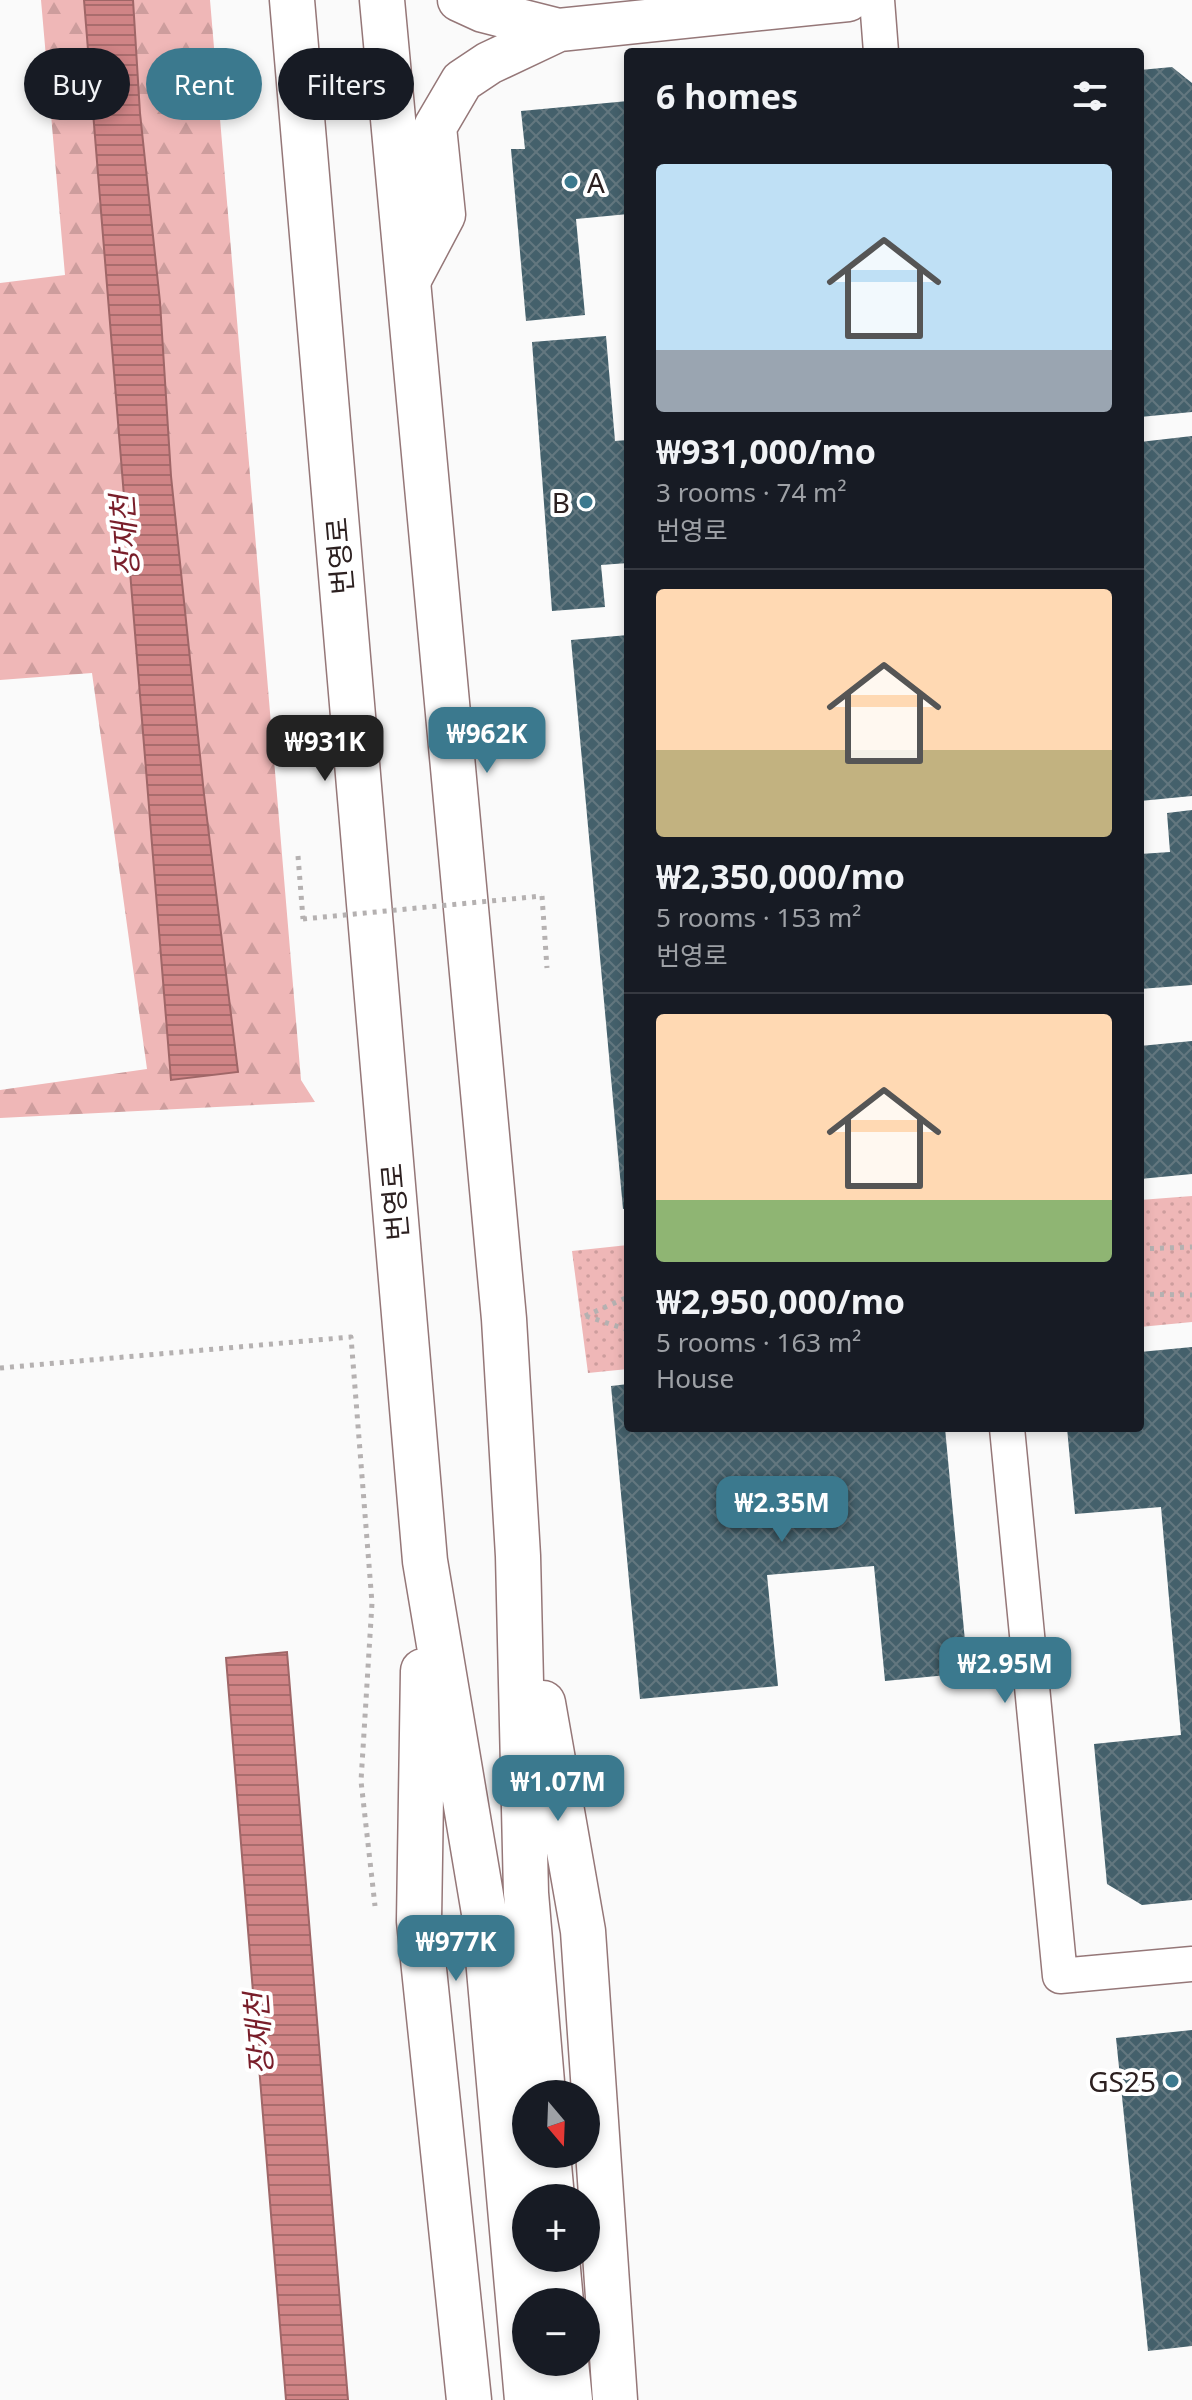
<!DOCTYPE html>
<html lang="en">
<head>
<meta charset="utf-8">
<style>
  :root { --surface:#171b24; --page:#242831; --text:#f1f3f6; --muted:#9ea1a6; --line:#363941; --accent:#3b798e }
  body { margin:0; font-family:"Noto Sans","Noto Sans KR",sans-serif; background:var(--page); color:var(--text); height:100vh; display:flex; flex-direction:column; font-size:30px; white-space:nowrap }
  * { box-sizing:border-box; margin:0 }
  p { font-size:26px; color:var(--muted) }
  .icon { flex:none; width:44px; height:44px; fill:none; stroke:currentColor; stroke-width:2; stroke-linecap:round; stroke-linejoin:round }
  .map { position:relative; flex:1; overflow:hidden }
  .drawer { position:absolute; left:624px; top:48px; width:520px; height:1384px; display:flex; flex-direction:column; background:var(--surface); border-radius:8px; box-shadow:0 4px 12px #0003 }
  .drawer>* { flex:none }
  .top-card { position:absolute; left:24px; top:48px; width:480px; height:72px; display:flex; gap:16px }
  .needle { width:52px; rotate:161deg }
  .controls { position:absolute; left:512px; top:2080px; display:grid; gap:16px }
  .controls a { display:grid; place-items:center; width:88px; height:88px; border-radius:50%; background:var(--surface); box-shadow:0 4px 12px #0003; font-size:40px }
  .price { position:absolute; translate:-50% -68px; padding:0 18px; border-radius:16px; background:var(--accent); color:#fff; font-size:26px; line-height:52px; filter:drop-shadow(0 2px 4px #0008) }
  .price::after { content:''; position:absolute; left:50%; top:48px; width:24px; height:18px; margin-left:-12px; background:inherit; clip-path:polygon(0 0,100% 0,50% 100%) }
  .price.selected { background:#222; color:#fff }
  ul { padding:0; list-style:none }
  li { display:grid; align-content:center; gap:16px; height:424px; padding:0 32px }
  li+li { border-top:2px solid var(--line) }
  li span { display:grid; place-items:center; height:248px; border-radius:8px; color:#555 }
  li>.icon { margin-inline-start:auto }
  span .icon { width:144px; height:144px; fill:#fffc; stroke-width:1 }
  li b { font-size:34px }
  h2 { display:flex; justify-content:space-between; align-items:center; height:96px; padding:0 32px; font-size:34px }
  .pill { padding:0 28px; border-radius:36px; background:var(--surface); box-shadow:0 4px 12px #0003; font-size:28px; line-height:72px }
  .pill.selected { background:var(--accent); color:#fff }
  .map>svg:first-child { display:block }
  .forest { fill:url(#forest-firs) }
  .park { fill:url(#park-dots) }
  .water { fill:url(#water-rules); stroke:#9f6667; stroke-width:2 }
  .building { fill:url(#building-cross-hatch) }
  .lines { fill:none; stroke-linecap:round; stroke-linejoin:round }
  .minor-casing { stroke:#957778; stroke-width:37 }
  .tertiary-casing { stroke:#957778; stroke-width:45 }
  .secondary-casing { stroke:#957778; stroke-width:47 }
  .path { stroke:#b5b1b1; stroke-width:5; stroke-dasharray:4 6; stroke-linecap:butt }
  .minor { stroke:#fff; stroke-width:34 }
  .tertiary { stroke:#fff; stroke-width:42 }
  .secondary { stroke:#fff; stroke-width:44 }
  .path-bridge { stroke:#b5b1b1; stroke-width:5; stroke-dasharray:4 6; stroke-linecap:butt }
  .poi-dot { fill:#3b798e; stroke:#fff; stroke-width:3 }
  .labels { text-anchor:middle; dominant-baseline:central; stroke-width:8; stroke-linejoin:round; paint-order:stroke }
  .poi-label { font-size:28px; fill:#2c2020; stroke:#fff; text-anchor:end }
  .street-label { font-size:28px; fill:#2c2020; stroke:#fff }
  .water-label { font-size:30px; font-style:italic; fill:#791e2a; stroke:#fff }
</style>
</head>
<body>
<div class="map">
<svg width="1192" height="2400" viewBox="0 0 1192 2400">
  <defs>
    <pattern id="forest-firs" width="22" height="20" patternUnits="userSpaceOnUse" patternTransform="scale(2)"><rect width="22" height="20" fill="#efb7b7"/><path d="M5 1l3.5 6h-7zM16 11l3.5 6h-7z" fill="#cd9d9d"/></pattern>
    <pattern id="park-dots" width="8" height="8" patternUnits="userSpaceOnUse" patternTransform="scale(2)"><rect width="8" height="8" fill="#efb7b7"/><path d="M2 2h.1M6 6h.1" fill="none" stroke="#cd9d9d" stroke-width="1.8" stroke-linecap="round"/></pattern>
    <pattern id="water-rules" width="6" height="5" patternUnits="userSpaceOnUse" patternTransform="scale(2)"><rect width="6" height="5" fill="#d08486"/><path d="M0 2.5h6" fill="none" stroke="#a96c6d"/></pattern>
    <pattern id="building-cross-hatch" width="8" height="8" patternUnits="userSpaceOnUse" patternTransform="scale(2)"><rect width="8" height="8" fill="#44606b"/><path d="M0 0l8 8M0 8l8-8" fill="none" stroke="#63777f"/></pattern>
  </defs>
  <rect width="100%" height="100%" fill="#fafafa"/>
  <path class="forest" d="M41,0H210L301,1080L315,1102L0,1118V1090L147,1069L92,673L0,680V283L65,275Z"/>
  <path class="park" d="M1192,1196V1322L1140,1327V1200Z
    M628,1245V1369L588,1373L572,1251Z"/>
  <path class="water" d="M84,0H133L140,113L160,302L171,476L204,794L238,1072L171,1080Z
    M287,1652L348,2400H286L226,1658Z"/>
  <path class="building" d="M1172,67L1192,83V412L1140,417V70Z
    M628,101V214L576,219L585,315L526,321L511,149H525L521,111Z
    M606,336L615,441L628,440V563L601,565L605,607L552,611L532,342Z
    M1192,436V796L1140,801V442Z
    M628,635V1208L623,1209L571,640Z
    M1192,810V985L1140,989V854L1170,852L1167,813Z
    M1192,1041V1174L1140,1179V1046Z
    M1192,1347V1900L1142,1905L1107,1884L1094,1744L1181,1735L1161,1507L1075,1514L1067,1428H1140V1352Z
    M628,1384V1428H945L968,1673L885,1681L874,1566L767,1575L778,1686L640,1699L611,1386Z
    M1192,2030V2346L1148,2351L1116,2038Z"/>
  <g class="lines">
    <g class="minor-casing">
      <path id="minor" d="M877,0L881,52
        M1007,1428L1060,1976L1192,1964"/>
    </g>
    <g class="tertiary-casing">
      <path id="tertiary" d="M459,0L483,11L559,30
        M408,283L444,215L435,127L462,81L489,63L559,30L848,0"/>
    </g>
    <g class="secondary-casing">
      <path id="secondary" d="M292,0L425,1561L484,1913L527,2400
        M382,0L504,1319L518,1556L526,1893L543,2094
        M423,1671L419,1921L469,2400
        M543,1703L583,1931L615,2400
        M548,2154L552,2198
        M557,2258L561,2302
        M566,2362L570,2400"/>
    </g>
    <path class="path" d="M298,856L303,919
      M542,896L547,968
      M1140,1249L1192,1247
      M1140,1294L1192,1295
      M585,1316L628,1297
      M586,1316L628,1330
      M0,1368L351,1337L372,1603L361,1781L375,1906"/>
    <use href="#minor" class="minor"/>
    <use href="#tertiary" class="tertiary"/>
    <use href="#secondary" class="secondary"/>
    <path class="path-bridge" d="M303,919L542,896"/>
  </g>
  <g class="poi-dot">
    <circle cx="571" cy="182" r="8"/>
    <circle cx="586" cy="502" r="8"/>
    <circle cx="1172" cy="2081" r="8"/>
  </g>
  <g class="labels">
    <g class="poi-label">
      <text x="587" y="182" text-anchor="start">A</text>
      <text x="570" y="502">B</text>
      <text x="1156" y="2081">GS25</text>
    </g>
    <g class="street-label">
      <text transform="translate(339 556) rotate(-95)">번영로</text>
      <text transform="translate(394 1202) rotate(-95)">번영로</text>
    </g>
    <g class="water-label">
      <text transform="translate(124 536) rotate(-94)">장재천</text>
      <text transform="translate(258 2034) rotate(-94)">장재천</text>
    </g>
  </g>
</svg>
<div class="controls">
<a><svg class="needle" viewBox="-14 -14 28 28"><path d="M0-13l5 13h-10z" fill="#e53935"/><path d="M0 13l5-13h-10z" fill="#9ea1a6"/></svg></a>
<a>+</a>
<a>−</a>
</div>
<b class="price" style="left:487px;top:775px">₩962K</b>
<b class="price selected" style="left:325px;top:783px">₩931K</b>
<b class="price" style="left:782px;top:1544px">₩2.35M</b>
<b class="price" style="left:1005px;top:1705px">₩2.95M</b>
<b class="price" style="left:558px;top:1823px">₩1.07M</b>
<b class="price" style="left:456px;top:1983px">₩977K</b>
<div class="top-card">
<a class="pill">Buy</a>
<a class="pill selected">Rent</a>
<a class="pill">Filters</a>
</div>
<section class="drawer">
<h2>6 homes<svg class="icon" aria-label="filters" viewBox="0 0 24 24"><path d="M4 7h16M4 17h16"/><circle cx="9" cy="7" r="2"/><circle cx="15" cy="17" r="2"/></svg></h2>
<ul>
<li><span style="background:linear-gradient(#bfe0f5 75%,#9aa5b1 0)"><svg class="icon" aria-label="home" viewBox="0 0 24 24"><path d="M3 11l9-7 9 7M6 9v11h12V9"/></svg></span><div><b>₩931,000/mo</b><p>3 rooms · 74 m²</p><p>번영로</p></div></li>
<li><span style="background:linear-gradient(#ffd9b3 65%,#c2b280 0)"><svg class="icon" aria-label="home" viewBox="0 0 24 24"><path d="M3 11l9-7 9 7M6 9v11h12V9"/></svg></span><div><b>₩2,350,000/mo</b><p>5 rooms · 153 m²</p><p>번영로</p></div></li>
<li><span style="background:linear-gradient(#ffd9b3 75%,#8fb573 0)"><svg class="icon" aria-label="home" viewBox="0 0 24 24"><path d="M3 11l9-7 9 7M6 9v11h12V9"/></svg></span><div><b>₩2,950,000/mo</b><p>5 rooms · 163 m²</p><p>House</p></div></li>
</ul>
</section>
</div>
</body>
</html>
